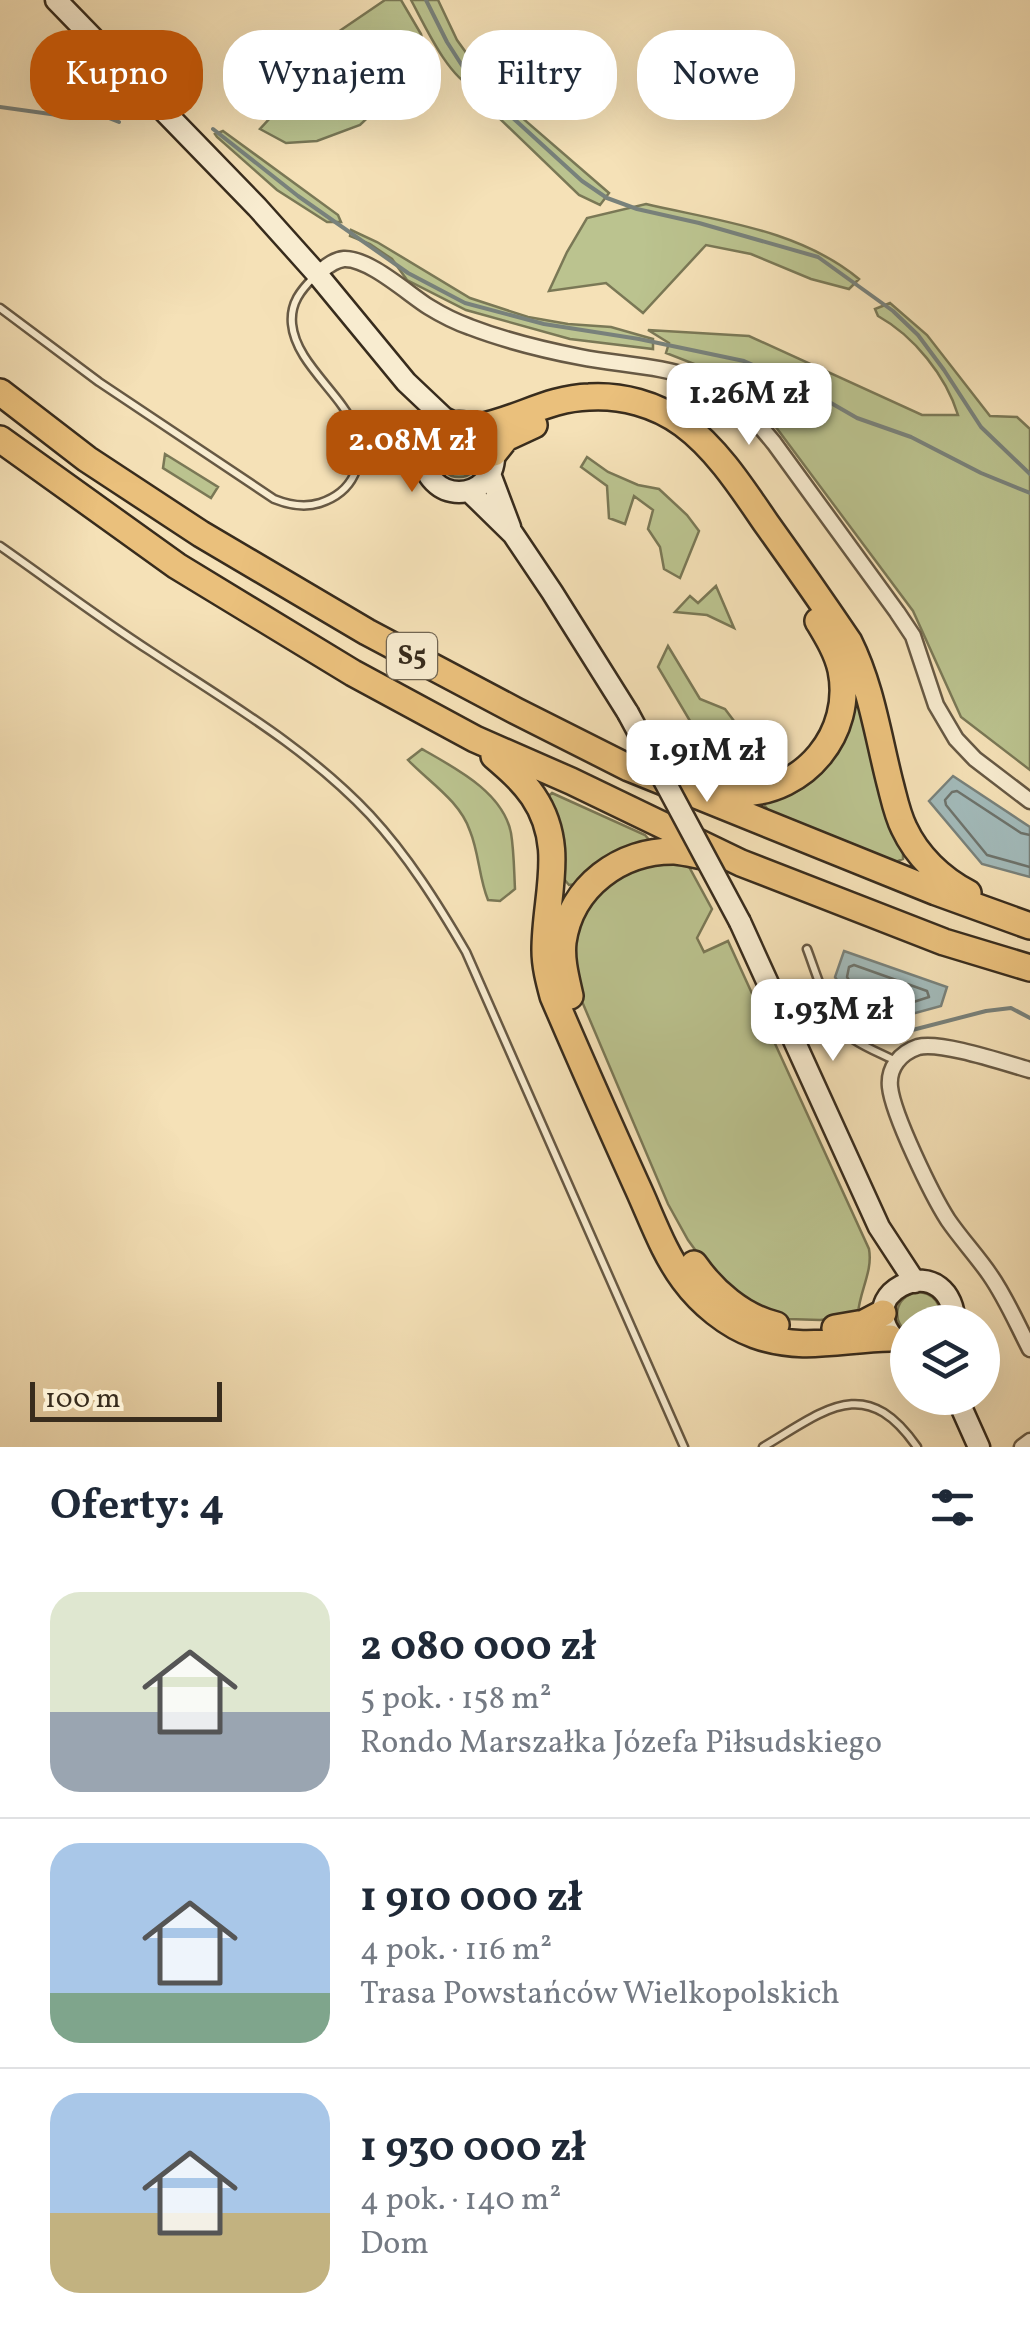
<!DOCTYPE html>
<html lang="pl">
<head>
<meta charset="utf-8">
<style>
  :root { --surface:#fff; --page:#f2f2f3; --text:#1f2937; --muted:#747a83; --line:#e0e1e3; --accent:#b45309 }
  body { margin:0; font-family:Vollkorn,serif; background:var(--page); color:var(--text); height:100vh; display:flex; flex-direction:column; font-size:38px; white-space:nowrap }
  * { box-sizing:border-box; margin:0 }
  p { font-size:32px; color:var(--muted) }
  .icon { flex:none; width:55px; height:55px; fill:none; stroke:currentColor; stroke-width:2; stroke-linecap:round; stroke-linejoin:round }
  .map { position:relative; height:1447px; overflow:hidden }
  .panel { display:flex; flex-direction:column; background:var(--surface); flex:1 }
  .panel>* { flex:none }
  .guide { position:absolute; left:30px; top:30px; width:970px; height:90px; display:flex; gap:20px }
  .controls { position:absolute; left:890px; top:1305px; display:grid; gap:20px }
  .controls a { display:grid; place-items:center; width:110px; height:110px; border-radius:50%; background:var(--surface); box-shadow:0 10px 40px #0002; font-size:50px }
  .scale { position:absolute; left:30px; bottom:25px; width:192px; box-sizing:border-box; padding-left:10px; border:5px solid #382c1d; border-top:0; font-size:28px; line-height:35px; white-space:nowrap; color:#382c1d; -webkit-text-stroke:8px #f8ecd0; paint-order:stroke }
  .price { position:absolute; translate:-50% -85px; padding:0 22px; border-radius:20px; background:#fff; color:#222; font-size:32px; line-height:65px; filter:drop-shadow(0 2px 5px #0008) }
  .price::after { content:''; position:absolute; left:50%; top:60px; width:30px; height:22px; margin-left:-15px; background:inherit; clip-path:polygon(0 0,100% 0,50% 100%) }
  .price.active { background:var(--accent); color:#fff }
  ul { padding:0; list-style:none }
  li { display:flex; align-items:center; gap:30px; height:250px; padding:0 50px }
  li+li { border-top:2px solid var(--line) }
  li span { display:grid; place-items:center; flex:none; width:280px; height:200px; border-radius:30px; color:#555 }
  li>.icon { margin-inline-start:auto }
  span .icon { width:120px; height:120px; fill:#fffc; stroke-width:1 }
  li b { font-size:42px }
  h2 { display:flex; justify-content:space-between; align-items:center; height:120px; padding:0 50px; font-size:42px }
  .pill { padding:0 35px; border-radius:40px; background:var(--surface); box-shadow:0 10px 40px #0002; font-size:35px; line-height:90px }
  .pill.active { background:var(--accent); color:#fff }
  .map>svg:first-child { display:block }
  .green { fill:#bbc38f; stroke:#7a7856; stroke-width:2.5 }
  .water { fill:#a2baba; stroke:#78817b; stroke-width:2.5 }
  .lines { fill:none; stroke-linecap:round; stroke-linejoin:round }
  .shore { stroke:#6d736c; stroke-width:2.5 }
  .stream { stroke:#78817b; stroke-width:4 }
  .lane-casing { stroke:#675944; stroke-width:11 }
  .street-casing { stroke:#675944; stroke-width:19 }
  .secondary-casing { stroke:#382c1d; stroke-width:25 }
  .highway-casing { stroke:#382c1d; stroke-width:30 }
  .lane { stroke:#f8ecd0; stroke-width:6 }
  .street { stroke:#f8ecd0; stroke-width:14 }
  .secondary { stroke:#f8ecd0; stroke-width:20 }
  .highway { stroke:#eac07c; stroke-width:25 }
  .secondary-bridge-casing { stroke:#382c1d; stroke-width:25; stroke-linecap:butt }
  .secondary-bridge { stroke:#f8ecd0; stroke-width:20 }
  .labels { text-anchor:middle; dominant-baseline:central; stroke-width:8; stroke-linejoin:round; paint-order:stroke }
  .shield { fill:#f8ecd0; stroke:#726653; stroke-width:2.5 }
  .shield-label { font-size:28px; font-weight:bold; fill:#382c1d }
</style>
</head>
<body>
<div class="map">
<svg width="1030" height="1447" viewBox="0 0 1030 1447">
  <rect width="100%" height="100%" fill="#f5e1b7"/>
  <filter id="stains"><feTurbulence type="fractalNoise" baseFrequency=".002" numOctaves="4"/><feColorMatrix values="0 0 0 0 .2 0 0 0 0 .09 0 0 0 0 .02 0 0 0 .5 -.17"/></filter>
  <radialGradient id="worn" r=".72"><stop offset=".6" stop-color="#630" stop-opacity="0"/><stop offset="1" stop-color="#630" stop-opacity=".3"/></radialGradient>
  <path class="green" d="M385,0H401L421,34L427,59L417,81L405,82L360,125L317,141L286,143L260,129L296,90L332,60L342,46L338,32Z
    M411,0H438L457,40L485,79L474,88C448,77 425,26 411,0Z
    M505,103L609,193L600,205L579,195L497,116Z
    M223,131L338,215L341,222H327L277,190L217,137L215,134Z
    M646,204C719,221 800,230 859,279L849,289L811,279L751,254L706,245L643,313L606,283L549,291L567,252L587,218Z
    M351,230L377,242L470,298L528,317L568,324L611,327L653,339V349L570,339L466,310L407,280L392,259L370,244L350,236Z
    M890,303L927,335L990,416L1017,417L1030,429V770L961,717L913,611L752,395L715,372L666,353L669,343L648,330L749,336L922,415H958C946,376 914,336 878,316L875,309Z
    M437 455a22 22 0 1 1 44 0a22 22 0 1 1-44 0Z
    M165,454L218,487L211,498L163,468Z
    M587,457L608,472L638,485L659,489L687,515L699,531L680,578L664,569L660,547L648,529L653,510L634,496L625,524L609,518L607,486L581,467Z
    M716,586L734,628L707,615L675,612L690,596L698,603Z
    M668,646L700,699L725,709L743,733L737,746L709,753L658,667Z
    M863,702L898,842L903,853V859L896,862L770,813L763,803C773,798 785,797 795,792C828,777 847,741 855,707Z
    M422,749C455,768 503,792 511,833C514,851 514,870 515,889L500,901L488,900C479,878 479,853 470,831C460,801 429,782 408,760Z
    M552,793L645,835L650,841L576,884L569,885L564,879V869L544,800Z
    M658,862L688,865L712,909L697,938L704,952L728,941L869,1249C873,1271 860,1290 858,1313L854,1316L820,1320L788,1319L765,1313L712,1273L688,1240L668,1204L578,992C576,982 573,971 572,960C569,929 591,888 620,874C631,868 646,866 658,862Z
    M916,1292C934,1292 943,1305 939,1322H908L907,1333C891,1319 895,1298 916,1292Z"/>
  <path class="water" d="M953,776L1030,827V877L982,864L929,801Z
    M844,951L947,987L941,1006L875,1024L863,1021L835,977Z"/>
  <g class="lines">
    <path class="shore" d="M1030,835L1021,833L957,791L952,792L945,800L946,805L987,855L1030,867
      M854,965L927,991L929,997L876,1014L870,1012L847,977L849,967Z"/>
    <path class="stream" d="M426,0L447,42L463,67L492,99L582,181L607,198L637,209L699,223L818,257L893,311L918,335L944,370L981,427L1030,474
      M0,107L79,118L96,113L119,122
      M213,129L298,196L408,273L465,303L544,324L639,339L744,361L805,388L857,418L911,437L981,473L1030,493
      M893,1035L986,1011L1011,1008L1030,1018"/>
    <g class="lane-casing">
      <path id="lane" d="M0,308L99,382L274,499C289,505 304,508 320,503C335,498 347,490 354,475C383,415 297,378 292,324C290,303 301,290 314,277
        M0,546C50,581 99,618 150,651C227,702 306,747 370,815C408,856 438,904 466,952L684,1447
        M807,949C817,975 830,1023 853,1039C866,1048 882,1054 896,1061
        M763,1447C824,1411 865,1372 917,1447"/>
    </g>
    <g class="street-casing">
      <path id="street" d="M317,274C325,268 333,260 344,259C369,258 407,293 429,307C442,315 456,322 470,327C504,340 544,350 580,357C620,365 661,365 699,380C731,393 753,417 774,443L897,612L913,636L936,705L956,739L975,759L1030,801
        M1030,1070C1005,1063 941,1041 918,1047C900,1053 888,1068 890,1087C893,1115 932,1195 948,1220C961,1239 977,1256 990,1275C1006,1298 1017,1324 1030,1349
        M1022,1447L1030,1441"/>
    </g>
    <g class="secondary-casing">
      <path id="secondary" d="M56,0L257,207L317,274L406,382L444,418L452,422
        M424 457a35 35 0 1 1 70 0a35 35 0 1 1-70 0Z
        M490,474L510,527
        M469,491L513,534L552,592L628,713
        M740,922L879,1227L915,1282
        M908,1349C882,1336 871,1302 901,1286C931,1270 955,1293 954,1322
        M957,1398L979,1447"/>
    </g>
    <g class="highway-casing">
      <path id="highway" d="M0,392L87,459L201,534L367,632L516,711L629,768L936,892L1030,926
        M479,427C517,420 549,398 589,397C621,395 656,404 683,424C717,449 742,488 766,523C794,562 822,602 849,642C871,686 878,736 890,783C894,798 897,814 904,828C917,856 941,879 968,893
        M0,439L177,566L353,673L475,739L571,781L741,863L944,942L1030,968
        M494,453L506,438L534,425
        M494,756C508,768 522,780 533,796C567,846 545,895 545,950C545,966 549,981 553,996C580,1059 608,1122 636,1184C651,1216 663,1252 684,1280C701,1303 727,1325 755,1335C802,1352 842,1339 890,1338
        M703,787C715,790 729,793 741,793C805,792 854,733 841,670C837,652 827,636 818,621
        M570,996C566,978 561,960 563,942C571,886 621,850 675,851C686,852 696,855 707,857
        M694,1264C713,1291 742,1317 776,1325
        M835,1328L864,1323L883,1313"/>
    </g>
    <use href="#lane" class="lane"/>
    <use href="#street" class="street"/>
    <use href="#secondary" class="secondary"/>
    <use href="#highway" class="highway"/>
    <g class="secondary-bridge-casing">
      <path id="secondary-bridge" d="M628,713L740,922"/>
    </g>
    <use href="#secondary-bridge" class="secondary-bridge"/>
  </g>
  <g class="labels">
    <rect class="shield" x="387" y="633" width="50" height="46" rx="8"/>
    <g class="shield-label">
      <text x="412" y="656">S5</text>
    </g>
  </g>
  <rect width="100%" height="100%" filter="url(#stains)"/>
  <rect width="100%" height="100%" fill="url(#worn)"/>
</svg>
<div class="controls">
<a><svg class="icon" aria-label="layers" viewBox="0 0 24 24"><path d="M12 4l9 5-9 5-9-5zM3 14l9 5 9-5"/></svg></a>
</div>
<div class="scale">100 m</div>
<b class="price" style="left:749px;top:448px">1.26M zł</b>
<b class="price active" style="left:412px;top:495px">2.08M zł</b>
<b class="price" style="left:707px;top:805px">1.91M zł</b>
<b class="price" style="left:833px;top:1064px">1.93M zł</b>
<div class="guide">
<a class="pill active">Kupno</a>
<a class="pill">Wynajem</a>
<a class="pill">Filtry</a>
<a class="pill">Nowe</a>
</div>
</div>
<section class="panel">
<h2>Oferty: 4<svg class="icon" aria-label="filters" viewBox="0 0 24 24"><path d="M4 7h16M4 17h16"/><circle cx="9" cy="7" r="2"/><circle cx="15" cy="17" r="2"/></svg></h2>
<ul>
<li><span style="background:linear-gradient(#dfe7d0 60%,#9aa5b1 0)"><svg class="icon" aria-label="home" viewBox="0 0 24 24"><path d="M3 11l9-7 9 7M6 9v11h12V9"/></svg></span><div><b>2 080 000 zł</b><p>5 pok. · 158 m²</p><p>Rondo Marszałka Józefa Piłsudskiego</p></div></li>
<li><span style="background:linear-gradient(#a9c7e8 75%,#7fa58c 0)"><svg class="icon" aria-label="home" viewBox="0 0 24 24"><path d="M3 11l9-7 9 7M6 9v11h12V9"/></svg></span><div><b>1 910 000 zł</b><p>4 pok. · 116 m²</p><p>Trasa Powstańców Wielkopolskich</p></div></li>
<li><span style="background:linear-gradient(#a9c7e8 60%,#c2b280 0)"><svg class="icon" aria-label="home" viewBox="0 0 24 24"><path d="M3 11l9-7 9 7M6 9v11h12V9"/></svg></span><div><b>1 930 000 zł</b><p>4 pok. · 140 m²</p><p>Dom</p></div></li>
</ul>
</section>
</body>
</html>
